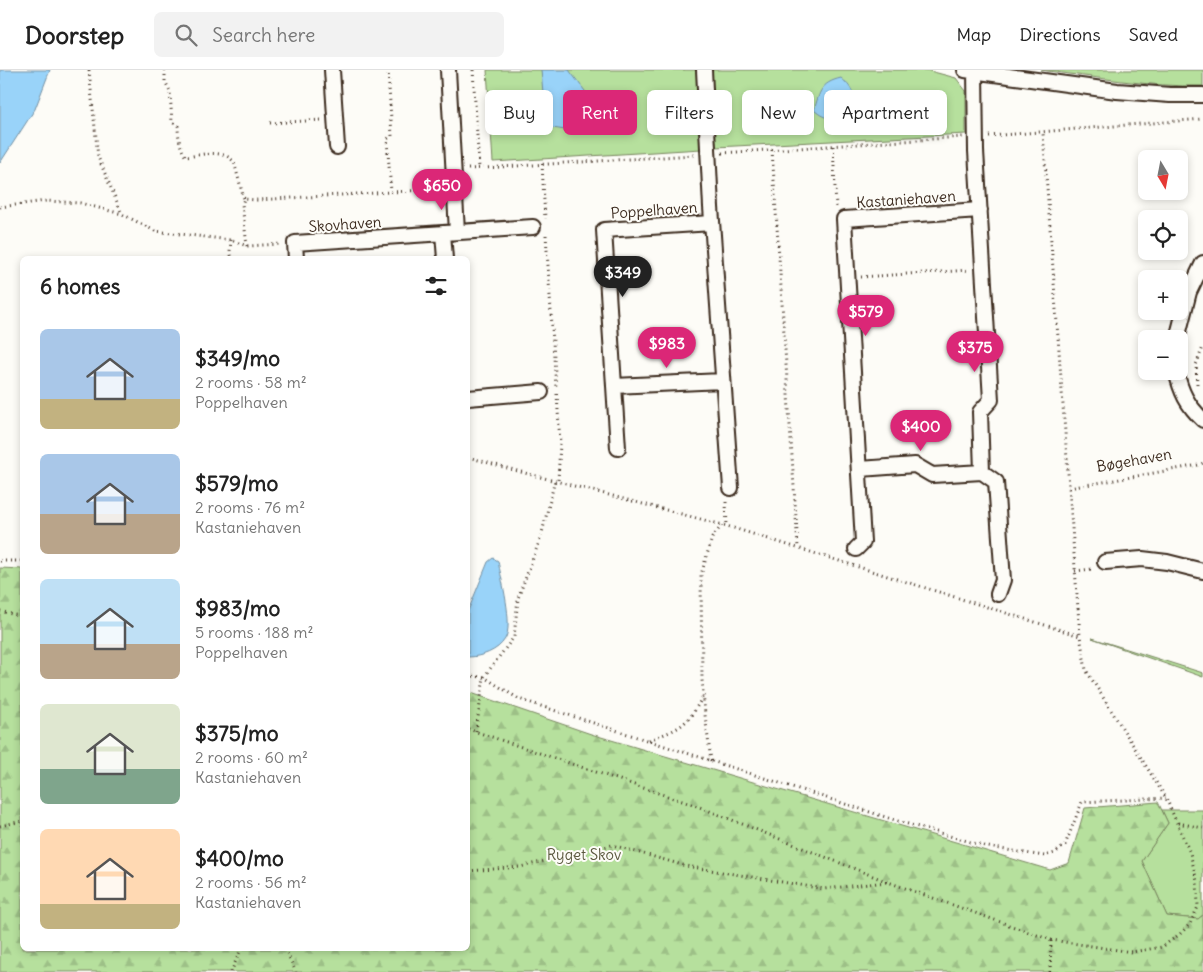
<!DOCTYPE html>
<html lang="en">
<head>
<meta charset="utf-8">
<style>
  :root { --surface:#fff; --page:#f2f2f2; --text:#222; --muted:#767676; --line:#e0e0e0; --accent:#db2777 }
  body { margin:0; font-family:Delius,sans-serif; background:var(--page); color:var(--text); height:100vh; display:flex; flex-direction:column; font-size:19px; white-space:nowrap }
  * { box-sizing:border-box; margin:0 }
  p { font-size:16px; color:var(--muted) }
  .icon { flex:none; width:28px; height:28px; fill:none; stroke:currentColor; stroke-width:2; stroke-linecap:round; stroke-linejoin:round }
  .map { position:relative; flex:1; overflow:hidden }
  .side { position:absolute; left:20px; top:186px; width:450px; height:695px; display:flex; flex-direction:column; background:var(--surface); border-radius:8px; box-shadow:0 2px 8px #0003 }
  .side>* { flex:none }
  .guide { position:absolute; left:485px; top:20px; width:475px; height:45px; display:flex; gap:10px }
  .needle { width:32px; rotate:170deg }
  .tools { position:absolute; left:1138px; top:80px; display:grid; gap:10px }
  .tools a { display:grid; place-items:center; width:50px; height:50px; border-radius:8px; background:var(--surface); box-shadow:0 2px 8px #0003; font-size:25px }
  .price { position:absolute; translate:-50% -42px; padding:0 11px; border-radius:18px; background:var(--accent); color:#fff; font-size:16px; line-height:32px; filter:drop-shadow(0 1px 2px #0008) }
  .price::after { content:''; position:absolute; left:50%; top:30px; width:15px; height:11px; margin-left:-8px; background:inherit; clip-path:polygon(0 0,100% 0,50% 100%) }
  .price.on { background:#222; color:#fff }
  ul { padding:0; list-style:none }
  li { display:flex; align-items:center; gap:15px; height:125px; padding:0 20px }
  li span { display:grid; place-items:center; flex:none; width:140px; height:100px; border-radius:8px; color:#555 }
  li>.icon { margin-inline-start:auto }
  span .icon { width:60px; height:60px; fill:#fffc; stroke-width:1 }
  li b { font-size:21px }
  h2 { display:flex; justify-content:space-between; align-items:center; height:60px; padding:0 20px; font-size:21px }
  .tag { padding:0 18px; border-radius:8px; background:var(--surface); box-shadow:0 2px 8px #0003; font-size:18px; line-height:45px }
  .tag.on { background:var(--accent); color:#fff }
  header { display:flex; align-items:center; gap:30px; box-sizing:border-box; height:70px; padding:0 25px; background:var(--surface); border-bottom:1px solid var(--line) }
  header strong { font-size:24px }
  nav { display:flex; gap:28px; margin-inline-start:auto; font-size:18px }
  .search { width:350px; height:45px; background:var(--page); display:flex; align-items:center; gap:12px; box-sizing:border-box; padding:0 18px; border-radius:8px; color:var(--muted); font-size:19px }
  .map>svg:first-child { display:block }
  .grass { fill:#b6e09d; stroke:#78855e }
  .forest { fill:url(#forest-firs); stroke:#78855e }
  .water { fill:#99d3f9; stroke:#738fa1 }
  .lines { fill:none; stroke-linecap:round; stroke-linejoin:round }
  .minor-casing { stroke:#3b2a1e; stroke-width:18 }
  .path { stroke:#3b2a1e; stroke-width:3; stroke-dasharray:1 4; stroke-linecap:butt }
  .minor { stroke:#fdfcf7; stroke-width:14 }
  .labels { text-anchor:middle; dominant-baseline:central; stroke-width:4; stroke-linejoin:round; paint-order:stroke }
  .street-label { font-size:15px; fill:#3b2a1e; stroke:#fdfcf7 }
  .park-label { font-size:15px; fill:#5a583e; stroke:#fdfcf7 }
</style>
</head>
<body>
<header>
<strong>Doorstep</strong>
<div class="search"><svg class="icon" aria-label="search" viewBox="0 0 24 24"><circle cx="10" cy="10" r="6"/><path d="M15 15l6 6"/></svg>Search here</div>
<nav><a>Map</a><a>Directions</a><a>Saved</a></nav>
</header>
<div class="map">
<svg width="1203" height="902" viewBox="0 0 1203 902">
  <defs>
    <pattern id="forest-firs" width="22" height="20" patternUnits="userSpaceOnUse" patternTransform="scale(1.25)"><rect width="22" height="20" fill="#b6e09d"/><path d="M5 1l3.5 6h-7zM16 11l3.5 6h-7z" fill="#9dc087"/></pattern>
  </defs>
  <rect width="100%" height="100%" fill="#fdfcf7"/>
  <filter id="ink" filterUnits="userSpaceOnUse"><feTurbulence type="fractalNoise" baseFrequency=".02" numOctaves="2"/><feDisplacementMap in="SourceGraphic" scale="10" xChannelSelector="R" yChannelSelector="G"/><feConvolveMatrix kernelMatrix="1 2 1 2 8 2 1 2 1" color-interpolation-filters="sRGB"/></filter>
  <g filter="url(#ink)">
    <path class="grass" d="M487,0H698L701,79L493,92Z
      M710,0H926L956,8L966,21V64L716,77Z
      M1041,0H1203V16C1149,17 1095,7 1041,0Z
      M1092,568L1203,603V607Z
      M1162,740H1203V845L1198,849L1167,846L1142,791L1168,753Z"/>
    <path class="forest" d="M0,498L22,499V879H468V622L591,664L1050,800L1069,793L1085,738L1158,732L1168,753L1142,791L1167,846L1198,849L1203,845V902H0Z"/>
    <path class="water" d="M0,0H50L35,39L0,93Z
      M541,0H569L588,25L597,50L594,57L578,62L546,57Z
      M841,8C855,20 857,28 850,46C835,49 826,51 814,40C820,22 820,13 841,8Z
      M493,488L498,491C501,508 514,555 505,569C498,581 481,587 468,587V541L488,492Z"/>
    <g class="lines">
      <g class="minor-casing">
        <path id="minor" d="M332,0L337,77
          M448,0L457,162
          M704,0L711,137L731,418
          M965,0L1117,21L1170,25H1203
          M975,0L976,81L991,330L980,342L982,402L996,412L1003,510L998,524
          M443,163L445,189
          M296,189L295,173L533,157
          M1177,269L1189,222L1203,193
          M1176,301C1181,322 1187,335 1203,350
          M614,316L722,311
          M468,328L541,322
          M618,378L604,160L712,153
          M860,399L915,395L932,405L982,402
          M856,479L863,472L844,149L980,140
          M1105,492L1142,489L1167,492L1203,501"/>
      </g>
      <path class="path" d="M89,0L98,87L122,144
        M165,0V11L170,21L172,52L178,56C178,67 180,78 186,87C201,85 222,78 234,92L244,129
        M388,0L392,66L387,69L391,122
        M473,0L479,98
        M270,53L322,50
        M989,66L1203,49
        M833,76L836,138
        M772,80L798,478
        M722,83L963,67
        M542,94L545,149
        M468,99L694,85
        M0,137L46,131L80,133L122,144L155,161L231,170L247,176L282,174
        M546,165L556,318
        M231,170L230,181L232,189
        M247,176L242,134L244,129L257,130L442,119
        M861,207L970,200
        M1197,314L1196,295L1203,277
        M557,324L560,373L558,411
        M468,387L521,402L727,456L1080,566
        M1069,418L1199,395L1203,393
        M726,432L727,456
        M0,491H22
        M1075,501L1092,499
        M0,541L22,547
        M468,606L484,607L519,629L901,752L988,777L1044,786L1055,783L1065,775L1082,732L1166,728
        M468,659L697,736L888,812L1051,870L1132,882L1162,877L1180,864L1190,854L1198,837L1197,811L1190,783L1166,728L1086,600L1080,566L1043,63
        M476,661L484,607L514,567L518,528L541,467L555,410
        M649,670C681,658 686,657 703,626
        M711,691L705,645L702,610L701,505L712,468L722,455
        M1178,753L1203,758
        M0,756L22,751
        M468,801L520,797L612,775L686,796L824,819L887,812
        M285,879L296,902
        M231,902L241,879
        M1050,902L1051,870"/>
      <use href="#minor" class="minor"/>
    </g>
  </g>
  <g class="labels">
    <g class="street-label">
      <text transform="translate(906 129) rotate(-4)">Kastaniehaven</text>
      <text transform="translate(654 140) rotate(-4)">Poppelhaven</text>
      <text transform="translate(345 154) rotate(-4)">Skovhaven</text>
      <text transform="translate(1134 390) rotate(-10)">Bøgehaven</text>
    </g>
    <g class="park-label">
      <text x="584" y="784">Ryget Skov</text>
    </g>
  </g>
</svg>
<div class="tools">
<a><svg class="needle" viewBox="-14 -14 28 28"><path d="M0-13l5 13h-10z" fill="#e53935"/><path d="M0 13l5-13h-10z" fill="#767676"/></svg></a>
<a><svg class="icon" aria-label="locate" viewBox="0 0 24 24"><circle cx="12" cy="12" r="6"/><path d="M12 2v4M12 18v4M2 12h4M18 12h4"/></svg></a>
<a>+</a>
<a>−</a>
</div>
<b class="price" style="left:442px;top:141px">$650</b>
<b class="price on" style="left:623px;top:228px">$349</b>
<b class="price" style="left:866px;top:267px">$579</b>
<b class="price" style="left:667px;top:299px">$983</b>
<b class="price" style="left:975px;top:303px">$375</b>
<b class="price" style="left:921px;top:382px">$400</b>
<div class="guide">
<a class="tag">Buy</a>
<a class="tag on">Rent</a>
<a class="tag">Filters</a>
<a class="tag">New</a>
<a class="tag">Apartment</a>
</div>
<section class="side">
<h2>6 homes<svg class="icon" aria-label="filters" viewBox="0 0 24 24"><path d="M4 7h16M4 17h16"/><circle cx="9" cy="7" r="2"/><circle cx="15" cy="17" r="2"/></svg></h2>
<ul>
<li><span style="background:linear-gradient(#a9c7e8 70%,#c2b280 0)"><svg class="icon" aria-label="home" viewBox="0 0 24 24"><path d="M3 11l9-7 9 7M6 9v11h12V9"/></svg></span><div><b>$349/mo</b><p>2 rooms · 58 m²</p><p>Poppelhaven</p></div></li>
<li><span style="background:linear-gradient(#a9c7e8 60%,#b9a48a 0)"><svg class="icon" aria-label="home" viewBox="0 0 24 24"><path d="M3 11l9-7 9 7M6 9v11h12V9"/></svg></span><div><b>$579/mo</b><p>2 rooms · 76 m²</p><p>Kastaniehaven</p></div></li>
<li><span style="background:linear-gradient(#bfe0f5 65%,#b9a48a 0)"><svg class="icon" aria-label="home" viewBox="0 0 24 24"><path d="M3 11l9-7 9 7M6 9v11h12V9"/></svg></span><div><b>$983/mo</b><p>5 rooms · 188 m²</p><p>Poppelhaven</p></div></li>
<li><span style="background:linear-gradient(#dfe7d0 65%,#7fa58c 0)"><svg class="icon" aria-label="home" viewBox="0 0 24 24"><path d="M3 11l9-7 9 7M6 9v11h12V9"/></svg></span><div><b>$375/mo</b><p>2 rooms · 60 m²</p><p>Kastaniehaven</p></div></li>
<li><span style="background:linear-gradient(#ffd9b3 75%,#c2b280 0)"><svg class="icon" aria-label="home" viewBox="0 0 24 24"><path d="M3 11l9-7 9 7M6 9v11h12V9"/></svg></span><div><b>$400/mo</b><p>2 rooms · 56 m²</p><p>Kastaniehaven</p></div></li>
</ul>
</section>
</div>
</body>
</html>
